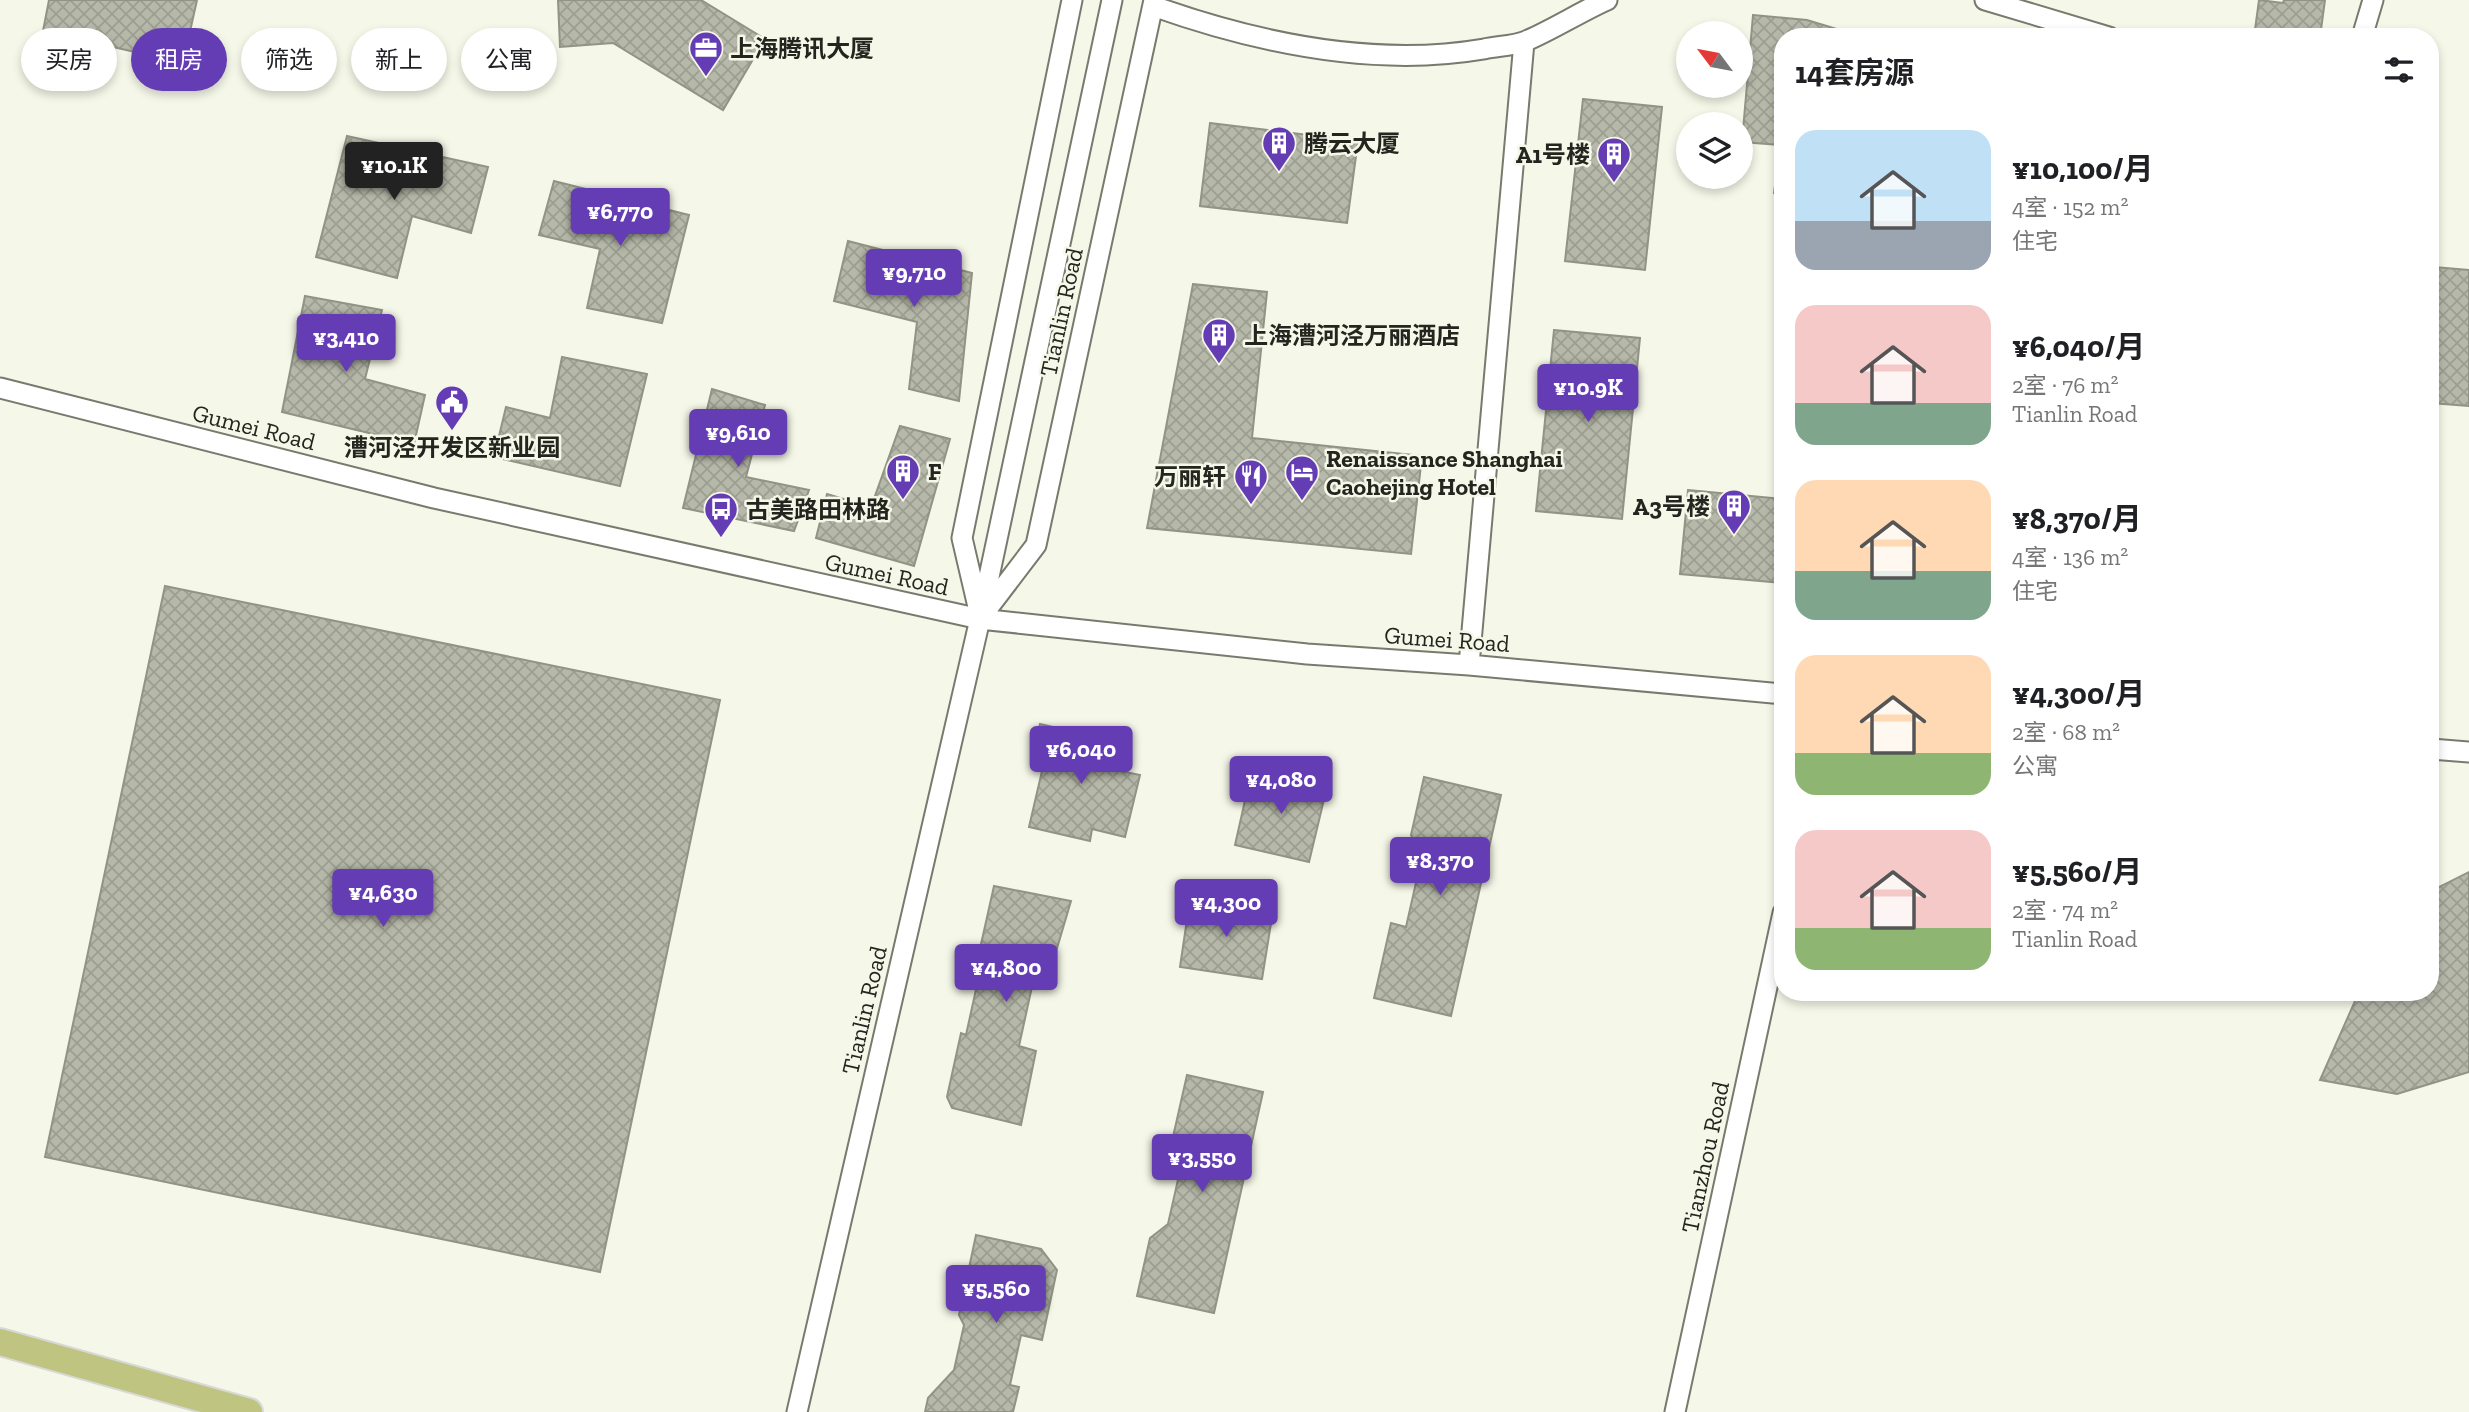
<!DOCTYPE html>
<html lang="zh">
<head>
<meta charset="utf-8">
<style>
  :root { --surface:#fff; --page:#f6f6f6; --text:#202124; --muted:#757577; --accent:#643cb4 }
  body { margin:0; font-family:"Zilla Slab","Noto Sans SC",serif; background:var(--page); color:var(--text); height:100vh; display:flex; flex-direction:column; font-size:26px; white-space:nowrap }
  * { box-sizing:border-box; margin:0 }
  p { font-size:23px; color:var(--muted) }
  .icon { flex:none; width:38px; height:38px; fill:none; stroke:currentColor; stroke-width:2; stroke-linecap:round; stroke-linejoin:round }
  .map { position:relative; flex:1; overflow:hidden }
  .side { position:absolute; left:1774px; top:28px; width:665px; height:973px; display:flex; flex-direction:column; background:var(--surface); border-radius:28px; box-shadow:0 4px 10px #0003 }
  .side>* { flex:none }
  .hud { position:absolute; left:21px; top:28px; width:665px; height:63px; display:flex; gap:14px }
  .needle { width:46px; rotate:302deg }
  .controls { position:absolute; left:1676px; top:21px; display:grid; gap:14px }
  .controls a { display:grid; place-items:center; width:77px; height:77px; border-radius:50%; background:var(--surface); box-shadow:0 4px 10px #0003; font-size:35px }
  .price { position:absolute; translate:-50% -60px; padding:0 16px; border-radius:7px; background:var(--accent); color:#fff; font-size:23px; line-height:46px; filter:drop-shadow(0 2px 4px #0008) }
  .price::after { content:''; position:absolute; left:50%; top:42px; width:21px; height:16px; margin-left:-10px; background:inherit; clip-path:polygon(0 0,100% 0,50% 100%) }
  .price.on { background:#222; color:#fff }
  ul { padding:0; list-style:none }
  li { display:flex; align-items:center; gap:21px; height:175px; padding:0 21px }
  li span { display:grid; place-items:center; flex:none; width:196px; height:140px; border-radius:21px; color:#555 }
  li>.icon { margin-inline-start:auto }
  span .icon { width:84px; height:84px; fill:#fffc; stroke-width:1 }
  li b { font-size:30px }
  h2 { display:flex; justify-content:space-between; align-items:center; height:84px; padding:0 21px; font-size:30px }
  .pill { padding:0 24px; border-radius:32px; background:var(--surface); box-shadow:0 4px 10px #0003; font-size:24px; line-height:63px }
  .pill.on { background:var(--accent); color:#fff }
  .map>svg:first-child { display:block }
  .building { fill:url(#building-cross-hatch); stroke:#919385; stroke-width:2 }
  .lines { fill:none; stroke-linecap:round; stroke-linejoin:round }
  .minor-casing { stroke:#787a6d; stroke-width:23 }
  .major-casing { stroke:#d8d8d7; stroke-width:30 }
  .minor { stroke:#fff; stroke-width:19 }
  .major { stroke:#bfc481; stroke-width:26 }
  .labels { text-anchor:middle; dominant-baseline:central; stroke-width:5; stroke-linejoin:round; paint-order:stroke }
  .poi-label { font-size:24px; font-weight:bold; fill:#24251f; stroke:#f5f7e8; text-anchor:start }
  .street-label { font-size:24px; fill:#24251f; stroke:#f5f7e8 }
</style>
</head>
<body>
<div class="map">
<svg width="2469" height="1412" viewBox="0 0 2469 1412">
  <defs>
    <pattern id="building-cross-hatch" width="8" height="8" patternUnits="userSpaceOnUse" patternTransform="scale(1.75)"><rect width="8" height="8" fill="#b6b8a9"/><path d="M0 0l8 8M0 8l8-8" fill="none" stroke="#9c9e91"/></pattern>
  </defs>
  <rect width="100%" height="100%" fill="#f5f7e8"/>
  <path class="building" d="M49,0H197L183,63L43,31Z
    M558,0H701L765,39L723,110L613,43L560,47Z
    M2259,0L2283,3L2284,0H2325L2320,37H2254Z
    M1753,15L1807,20L1863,37H1783V194L1774,193L1780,145L1742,142Z
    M1583,99L1662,107L1645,270L1565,261Z
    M1210,123L1358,141L1347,223L1200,206Z
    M347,136L488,167L471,233L412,216L397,278L316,257Z
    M554,181L689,215L662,323L587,308L600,249L539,235Z
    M848,241L972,273L959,401L909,389L917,322L834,301Z
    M2434,267L2469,270V406L2431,403Z
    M1193,284L1267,292L1252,438L1422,456L1411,554L1147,528Z
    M305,296L382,310L365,379L425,395L414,444L282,412Z
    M1554,330L1640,338L1622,519L1536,511Z
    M562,357L647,374L620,486L494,457L506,407L550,418Z
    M712,389L765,405L746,477L809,490L794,531L683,508Z
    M900,426L950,439L914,566L816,538L827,494L871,507Z
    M1688,490L1783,499V583L1680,574Z
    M165,586L720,700L600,1272L45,1157Z
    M1040,724L1118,742L1111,769L1140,775L1125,837L1092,829L1090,841L1029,827L1042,771L1037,770L1039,759L1032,757Z
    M1252,769L1327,787L1309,862L1235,845Z
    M1424,777L1501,795L1451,1016L1374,998L1391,923L1406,927L1422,856L1411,835Z
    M2469,872V1072L2397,1094L2320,1080L2359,992H2431V891Z
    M994,886L1071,901L1047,982L1035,973L1019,1046L1036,1051L1021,1125L952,1108L947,1097L961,1033L966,1035L982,962H977Z
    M1190,899L1273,911L1262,979L1180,967Z
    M1187,1075L1263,1092L1214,1313L1137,1296L1150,1238L1168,1224L1184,1153L1170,1150Z
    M976,1235L1041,1249L1057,1270L1042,1340L1021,1335L1010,1385L1019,1387L1013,1412H925L928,1398L954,1370L964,1325L959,1315Z"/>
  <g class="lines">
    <g class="minor-casing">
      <path id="minor" d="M1985,0L2109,37
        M1153,6C1257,43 1373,68 1484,49C1497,46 1514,46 1526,41C1554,29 1580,12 1607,0
        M2362,37L2373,0
        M0,388L434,498L980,619L1307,654L1469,665L1783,694
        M979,611L962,538L1072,0
        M985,612L1036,545L1154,0
        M1469,665L1524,42
        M2431,749L2469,752
        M797,1412L980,619L1112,0
        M1675,1412L1783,913"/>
    </g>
    <g class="major-casing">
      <path id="major" d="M0,1342L249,1412"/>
    </g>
    <use href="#minor" class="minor"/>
    <use href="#major" class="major"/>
  </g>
  <defs>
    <g id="office-pin" transform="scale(1.75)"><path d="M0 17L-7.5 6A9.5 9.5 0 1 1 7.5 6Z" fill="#643cb4" stroke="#f5f7e8"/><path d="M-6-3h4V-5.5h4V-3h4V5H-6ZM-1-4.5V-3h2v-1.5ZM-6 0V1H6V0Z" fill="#fff"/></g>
    <g id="building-pin" transform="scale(1.75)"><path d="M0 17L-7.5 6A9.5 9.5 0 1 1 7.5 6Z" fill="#643cb4" stroke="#f5f7e8"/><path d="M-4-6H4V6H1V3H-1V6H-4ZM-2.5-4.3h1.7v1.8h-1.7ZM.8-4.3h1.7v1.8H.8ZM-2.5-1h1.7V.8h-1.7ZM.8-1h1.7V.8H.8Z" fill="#fff"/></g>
    <g id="civic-pin" transform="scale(1.75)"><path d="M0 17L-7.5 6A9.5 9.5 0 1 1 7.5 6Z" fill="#643cb4" stroke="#f5f7e8"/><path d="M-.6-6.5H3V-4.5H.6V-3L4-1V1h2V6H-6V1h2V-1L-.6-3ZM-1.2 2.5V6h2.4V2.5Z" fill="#fff"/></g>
    <g id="hotel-pin" transform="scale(1.75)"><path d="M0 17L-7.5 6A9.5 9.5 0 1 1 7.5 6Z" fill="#643cb4" stroke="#f5f7e8"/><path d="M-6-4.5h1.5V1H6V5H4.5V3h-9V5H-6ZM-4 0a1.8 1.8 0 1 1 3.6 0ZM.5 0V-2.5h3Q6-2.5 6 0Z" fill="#fff"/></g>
    <g id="restaurant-pin" transform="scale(1.75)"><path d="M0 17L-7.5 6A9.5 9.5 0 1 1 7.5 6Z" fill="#643cb4" stroke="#f5f7e8"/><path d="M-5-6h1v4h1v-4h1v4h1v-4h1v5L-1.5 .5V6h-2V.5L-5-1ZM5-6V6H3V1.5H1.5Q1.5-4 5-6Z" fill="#fff"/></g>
    <g id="bus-pin" transform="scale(1.75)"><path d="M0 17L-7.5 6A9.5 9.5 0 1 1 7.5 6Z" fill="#643cb4" stroke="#f5f7e8"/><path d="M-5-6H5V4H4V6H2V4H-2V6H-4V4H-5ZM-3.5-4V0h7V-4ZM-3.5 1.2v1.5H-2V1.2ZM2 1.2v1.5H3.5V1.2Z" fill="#fff"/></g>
  </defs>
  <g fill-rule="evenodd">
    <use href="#office-pin" x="706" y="48"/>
    <use href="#building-pin" x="1279" y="143"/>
    <use href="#building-pin" x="1614" y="154"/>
    <use href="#building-pin" x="1219" y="335"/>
    <use href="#civic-pin" x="452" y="402"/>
    <use href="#building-pin" x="903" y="471"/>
    <use href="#hotel-pin" x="1302" y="472"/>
    <use href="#restaurant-pin" x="1251" y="476"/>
    <use href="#building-pin" x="1734" y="506"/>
    <use href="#bus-pin" x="721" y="509"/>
  </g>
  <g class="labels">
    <g class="poi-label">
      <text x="730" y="48">上海腾讯大厦</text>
      <text x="1304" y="143">腾云大厦</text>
      <text x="1590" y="154" text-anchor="end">A1号楼</text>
      <text x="1244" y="335">上海漕河泾万丽酒店</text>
      <text x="452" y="447" text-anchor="middle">漕河泾开发区新业园</text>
      <text x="1326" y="458">Renaissance Shanghai<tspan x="1326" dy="28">Caohejing Hotel</tspan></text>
      <text x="928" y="471">F</text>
      <text x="1226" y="476" text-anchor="end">万丽轩</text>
      <text x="1710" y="506" text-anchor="end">A3号楼</text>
      <text x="746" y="509">古美路田林路</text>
    </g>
    <g class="street-label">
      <text transform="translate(1061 312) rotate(-78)">Tianlin Road</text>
      <text transform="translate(254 427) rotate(14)">Gumei Road</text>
      <text transform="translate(887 574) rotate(12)">Gumei Road</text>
      <text transform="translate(1447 639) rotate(4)">Gumei Road</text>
      <text transform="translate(864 1010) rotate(-77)">Tianlin Road</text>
      <text transform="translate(1705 1157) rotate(-78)">Tianzhou Road</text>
    </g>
  </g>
</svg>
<div class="controls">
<a><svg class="needle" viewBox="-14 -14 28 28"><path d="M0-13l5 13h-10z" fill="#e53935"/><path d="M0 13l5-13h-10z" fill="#757577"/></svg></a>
<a><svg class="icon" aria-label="layers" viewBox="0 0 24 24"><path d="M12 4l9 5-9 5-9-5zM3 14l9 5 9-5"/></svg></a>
</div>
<b class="price on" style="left:394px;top:202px">¥10.1K</b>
<b class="price" style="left:620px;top:248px">¥6,770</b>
<b class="price" style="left:914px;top:309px">¥9,710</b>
<b class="price" style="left:346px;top:374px">¥3,410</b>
<b class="price" style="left:1588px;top:424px">¥10.9K</b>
<b class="price" style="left:738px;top:469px">¥9,610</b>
<b class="price" style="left:1081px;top:786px">¥6,040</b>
<b class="price" style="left:1281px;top:816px">¥4,080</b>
<b class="price" style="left:1440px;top:897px">¥8,370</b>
<b class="price" style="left:383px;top:929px">¥4,630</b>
<b class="price" style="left:1226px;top:939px">¥4,300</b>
<b class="price" style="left:1006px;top:1004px">¥4,800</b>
<b class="price" style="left:1202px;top:1194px">¥3,550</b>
<b class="price" style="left:996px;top:1325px">¥5,560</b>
<div class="hud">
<a class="pill">买房</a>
<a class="pill on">租房</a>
<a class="pill">筛选</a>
<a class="pill">新上</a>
<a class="pill">公寓</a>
</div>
<section class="side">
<h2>14套房源<svg class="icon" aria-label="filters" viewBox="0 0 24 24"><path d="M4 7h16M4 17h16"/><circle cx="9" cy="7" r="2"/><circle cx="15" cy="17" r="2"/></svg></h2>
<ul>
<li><span style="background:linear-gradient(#bfe0f5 65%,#9aa5b1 0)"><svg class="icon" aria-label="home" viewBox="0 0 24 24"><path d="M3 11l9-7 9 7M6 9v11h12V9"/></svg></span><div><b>¥10,100/月</b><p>4室 · 152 m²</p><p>住宅</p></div></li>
<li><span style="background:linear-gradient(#f6c9c9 70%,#7fa58c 0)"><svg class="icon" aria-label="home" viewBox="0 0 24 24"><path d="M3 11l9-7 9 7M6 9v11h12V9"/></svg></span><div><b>¥6,040/月</b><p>2室 · 76 m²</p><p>Tianlin Road</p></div></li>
<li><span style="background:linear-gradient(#ffd9b3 65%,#7fa58c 0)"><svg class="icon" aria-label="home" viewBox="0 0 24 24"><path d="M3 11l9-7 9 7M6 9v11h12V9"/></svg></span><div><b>¥8,370/月</b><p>4室 · 136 m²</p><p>住宅</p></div></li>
<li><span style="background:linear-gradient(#ffd9b3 70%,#8fb573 0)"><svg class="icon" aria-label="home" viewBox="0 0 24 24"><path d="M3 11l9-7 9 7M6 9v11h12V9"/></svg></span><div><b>¥4,300/月</b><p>2室 · 68 m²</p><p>公寓</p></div></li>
<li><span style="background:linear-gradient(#f6c9c9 70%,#8fb573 0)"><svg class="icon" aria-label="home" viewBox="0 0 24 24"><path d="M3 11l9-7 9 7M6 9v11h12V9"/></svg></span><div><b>¥5,560/月</b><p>2室 · 74 m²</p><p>Tianlin Road</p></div></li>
</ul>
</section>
</div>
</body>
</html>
